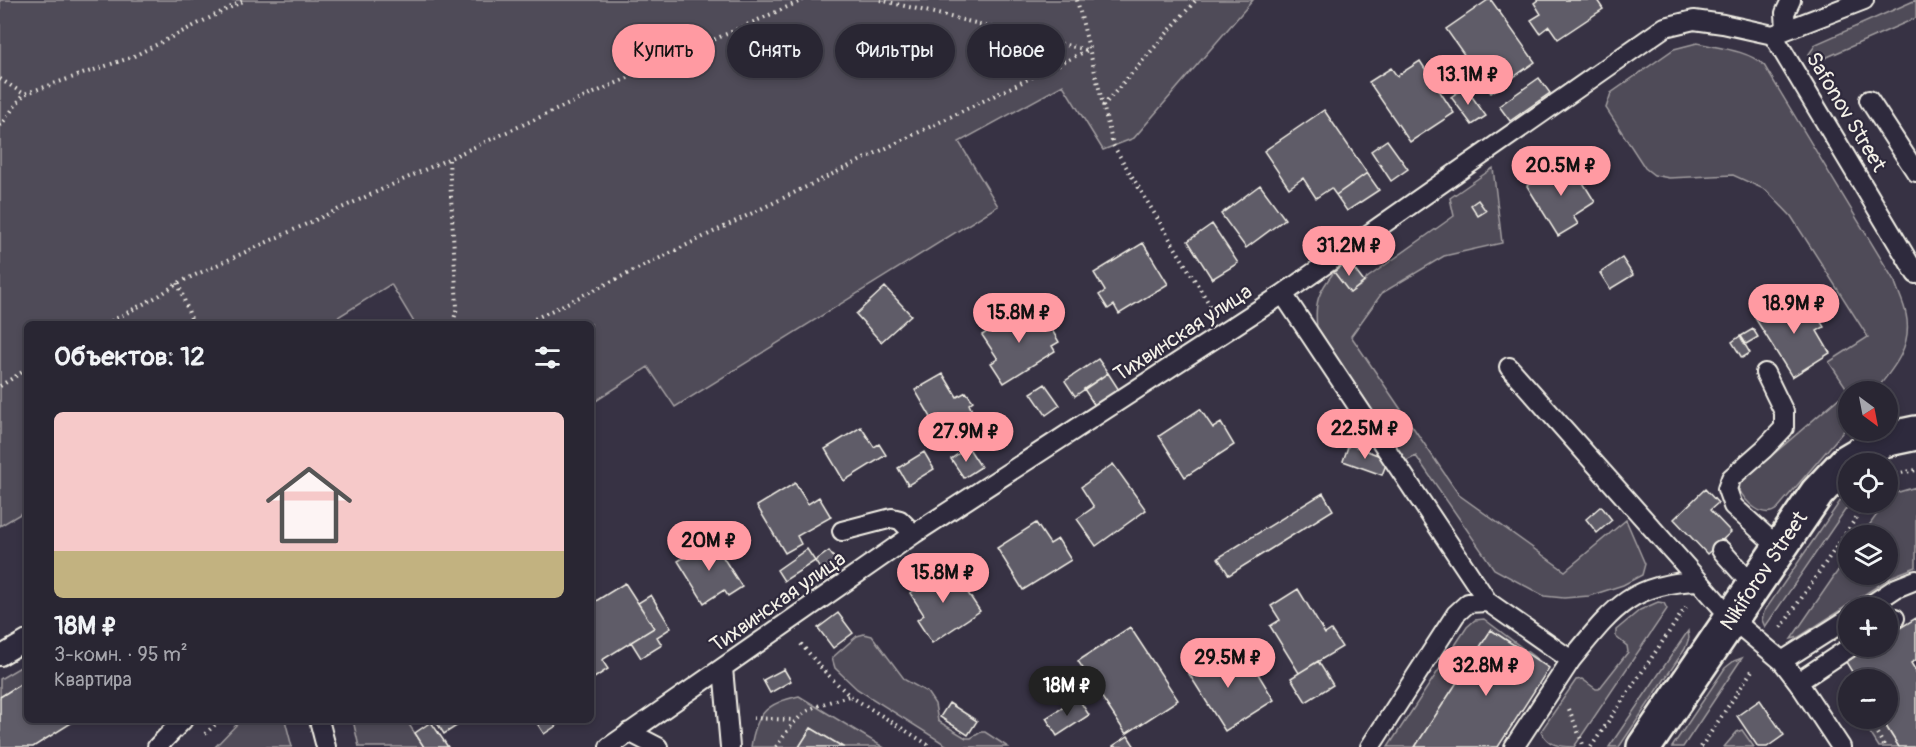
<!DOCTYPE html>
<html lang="ru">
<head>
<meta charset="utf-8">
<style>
  :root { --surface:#292633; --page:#35323f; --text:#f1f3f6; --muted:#a5a5ac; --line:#45434e; --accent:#ff9aa2 }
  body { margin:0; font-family:Pangolin,sans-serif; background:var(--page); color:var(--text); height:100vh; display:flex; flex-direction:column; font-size:22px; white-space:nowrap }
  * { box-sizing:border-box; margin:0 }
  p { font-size:20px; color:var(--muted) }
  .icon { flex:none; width:33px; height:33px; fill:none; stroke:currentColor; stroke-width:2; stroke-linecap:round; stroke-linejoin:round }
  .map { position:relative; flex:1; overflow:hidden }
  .sheet { position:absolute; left:24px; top:321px; width:570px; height:402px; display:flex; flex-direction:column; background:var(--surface); border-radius:9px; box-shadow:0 3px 9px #0003,0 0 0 2px var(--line) }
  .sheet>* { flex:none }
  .guide { position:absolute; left:612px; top:24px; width:570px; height:54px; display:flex; gap:12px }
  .needle { width:39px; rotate:148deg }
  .controls { position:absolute; left:1838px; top:381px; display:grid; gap:12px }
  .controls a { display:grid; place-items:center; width:60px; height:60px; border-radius:50%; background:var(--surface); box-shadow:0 3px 9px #0003,0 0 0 2px var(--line); font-size:30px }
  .price { position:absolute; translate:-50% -51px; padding:0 14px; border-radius:21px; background:var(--accent); color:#111; font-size:20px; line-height:39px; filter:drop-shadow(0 2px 3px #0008) }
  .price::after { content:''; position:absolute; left:50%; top:36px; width:18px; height:14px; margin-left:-9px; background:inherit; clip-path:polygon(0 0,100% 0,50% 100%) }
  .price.current { background:#222; color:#fff }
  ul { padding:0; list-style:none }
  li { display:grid; align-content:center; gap:12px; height:318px; padding:0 30px }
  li+li { border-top:2px solid var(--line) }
  li span { display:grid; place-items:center; height:186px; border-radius:9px; color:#555 }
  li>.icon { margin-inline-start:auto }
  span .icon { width:108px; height:108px; fill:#fffc; stroke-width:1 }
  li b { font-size:26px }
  h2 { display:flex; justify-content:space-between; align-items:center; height:72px; padding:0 30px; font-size:26px }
  .tag { padding:0 21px; border-radius:27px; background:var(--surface); box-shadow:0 3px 9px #0003,0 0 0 2px var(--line); font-size:21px; line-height:54px }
  .tag.current { background:var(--accent); color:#111 }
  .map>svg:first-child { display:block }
  .green { fill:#504b59; stroke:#a29ea0; stroke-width:1.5 }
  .building { fill:#5f5c67; stroke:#f4f1e8; stroke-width:1.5 }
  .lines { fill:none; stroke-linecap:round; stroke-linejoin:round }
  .lane-casing { stroke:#f4f1e8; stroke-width:22 }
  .secondary-casing { stroke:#f4f1e8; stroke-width:38 }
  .path { stroke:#f4f1e8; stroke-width:4; stroke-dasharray:1.5 4.5; stroke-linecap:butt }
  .lane { stroke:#2f2a3d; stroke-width:18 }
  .secondary { stroke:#2f2a3d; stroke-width:33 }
  .labels { text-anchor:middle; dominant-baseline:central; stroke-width:4.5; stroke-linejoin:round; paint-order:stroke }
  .street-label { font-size:21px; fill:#f4f1e8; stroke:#2f2a3d }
</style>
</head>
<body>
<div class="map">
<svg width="1916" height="747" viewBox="0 0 1916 747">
  <rect width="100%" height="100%" fill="#373244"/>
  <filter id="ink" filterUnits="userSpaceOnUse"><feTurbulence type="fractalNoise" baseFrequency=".0167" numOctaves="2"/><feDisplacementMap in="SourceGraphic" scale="12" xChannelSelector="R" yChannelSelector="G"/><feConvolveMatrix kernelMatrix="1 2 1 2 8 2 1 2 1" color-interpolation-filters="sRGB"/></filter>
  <g filter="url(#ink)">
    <path class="green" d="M0,0H1253L1134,138L1103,150L1063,85L959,142L998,206L675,407L648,367L591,404V324H415L391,284L327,324H27V510L0,526Z
      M1916,0V18L1809,65V54L1816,44Z
      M1697,43C1719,48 1747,50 1764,65L1895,282C1898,292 1904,303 1906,314C1913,346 1894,368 1875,391L1848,392V426L1777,509C1763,520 1745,502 1739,489L1741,482L1848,390L1829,362L1868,337L1791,216L1766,190L1733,175L1669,178L1654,175L1645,168L1606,108L1611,93L1674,49Z
      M1493,168L1502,243L1444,256L1382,293L1351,336L1459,495L1565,571L1626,520L1645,564L1642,575L1623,585L1589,596L1564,598L1544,596L1494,569L1416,456L1406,461L1317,327C1314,302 1319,291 1334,272L1350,293L1364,283L1367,278L1454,216L1450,198Z
      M1916,487V567L1893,576L1799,637L1791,639L1848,556V574H1887V536L1862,535L1892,494Z
      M1848,493V502L1850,503L1765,627L1762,620L1764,612L1843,497Z
      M1658,602L1664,603L1667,609L1574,747C1559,747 1547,745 1541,731L1576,680L1582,679L1596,689H1599L1628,652L1627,646L1616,637V630L1640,610Z
      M1484,619L1549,668L1491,630L1415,747H1388L1467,627L1475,620Z
      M1688,631L1689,638L1685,649L1619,747H1609Z
      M864,634L872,636L905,680L927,692L935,704L938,721L966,738H971L981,732H985L1008,747H949L857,689L835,668L832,658L857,636Z
      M1742,658L1683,747H1672L1725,668L1734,661Z
      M27,663V680L0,697V679Z
      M799,696L883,747H843L811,728L799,747H751C756,714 766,703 799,696Z
      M1868,719H1881L1899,747H1879L1862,720Z
      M241,720H285L292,747H215Z
      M353,720H406L424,747H359Z
      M1742,730L1754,747H1724L1737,732Z"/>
    <path class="building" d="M1488,0H1491L1535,62L1491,93L1446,29Z
      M1538,0H1597L1603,9L1558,39L1549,26L1540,33L1531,20L1541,14L1534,3Z
      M1420,61L1454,113L1410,142L1369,82L1391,68L1397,76Z
      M1539,78L1550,93L1510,121L1499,106Z
      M1465,87L1486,116L1472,125L1451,97Z
      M1324,110L1367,173L1336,195L1331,188L1316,198L1303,178L1289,188L1264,151Z
      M1387,140L1408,169L1391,181L1371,151Z
      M1569,160L1595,202L1573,216L1578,224L1558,236L1527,186Z
      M1367,173L1379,190L1347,211L1336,195Z
      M1260,185L1285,219L1246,248L1221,214Z
      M1478,200L1486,211L1478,216L1471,205Z
      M1212,224L1238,263L1212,279L1188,241Z
      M1143,243L1168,284L1119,314L1114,305L1108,309L1099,295L1105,291L1094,273Z
      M1622,258L1633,275L1610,289L1600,273Z
      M1348,261L1364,282L1350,293L1334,272Z
      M885,287L911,315L881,342L856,314Z
      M1794,294L1807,316L1814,311L1824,327L1817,331L1830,353L1792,377L1755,318Z
      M1027,307L1041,329L1049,325L1059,342L1052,346L1055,351L1004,383L991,363L998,359L982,335Z
      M1753,329L1758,337L1746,344L1741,336Z
      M1740,336L1750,353L1742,358L1732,342Z
      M1098,359L1108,373L1075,396L1065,381Z
      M1108,373L1119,390L1095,406L1084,389Z
      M943,374L957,397L966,392L973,401L969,404L972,411L939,431L915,390Z
      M1045,384L1060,405L1046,415L1031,393Z
      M1200,409L1213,428L1221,423L1234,445L1185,477L1159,436Z
      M861,427L874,447L879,444L886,455L844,481L825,449Z
      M1349,444L1388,459L1382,475L1343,461Z
      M968,447L981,467L964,478L951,459Z
      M924,452L934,469L908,485L898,468Z
      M1113,464L1146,510L1096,546L1077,519L1094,507L1081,487Z
      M795,483L808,504L819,497L831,517L797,536L801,544L785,553L757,506Z
      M1705,489L1718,503L1710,510L1731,532L1707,554L1674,519Z
      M1323,493L1333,510L1229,575L1218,558Z
      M1601,506L1612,520L1597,533L1586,519Z
      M1036,523L1050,544L1058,539L1071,560L1023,590L997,548Z
      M712,540L742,587L728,596L724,590L704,603L678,561Z
      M807,549L815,561L784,581L777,570Z
      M829,551L837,562L822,572L815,561Z
      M950,566L980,611L932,643L917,620L924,615L910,593Z
      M625,583L654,628L602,660L608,669L591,680V604Z
      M1298,589L1325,634L1331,630L1342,647L1299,673L1270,626L1280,620L1271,606Z
      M651,595L671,628L657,637L662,645L641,658L631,642L654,628L638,603Z
      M838,613L853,633L833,648L818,628Z
      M1916,618V660L1911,663L1916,671V747H1899L1881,718H1887V680H1857L1846,662L1871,646H1887V636Z
      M1130,627L1178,700L1126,734L1078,661Z
      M1491,630L1549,668L1498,747H1415Z
      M1215,647L1233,676L1252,664L1274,700L1225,731L1184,666Z
      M1318,661L1333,685L1306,702L1291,678Z
      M784,669L791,681L770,693L763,680Z
      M27,680V720H76L33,747H0V697Z
      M1078,698L1089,715L1057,736L1046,718Z
      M1760,700L1784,735L1767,747H1758L1737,716Z
      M949,703L977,721L968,735L940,717Z
      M435,720H466L444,734Z
      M535,720H565L544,734Z
      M431,722L448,747H424L415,733Z
      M811,728L843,747H799Z
      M1128,736L1135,747H1113V746Z"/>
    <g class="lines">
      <g class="lane-casing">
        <path id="lane" d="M1786,30L1785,13L1791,0
          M1773,35L1916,274
          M1869,100L1916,172
          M1283,294L1488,602
          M1509,367L1699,581
          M1765,373L1784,412V428L1764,449L1731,478L1727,489L1733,506L1779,548
          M842,531L892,518L900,520L914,534
          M1721,550L1754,587
          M1866,608L1896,588L1916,580
          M1887,623L1895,618
          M0,656L27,640
          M1571,660C1612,610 1630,583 1699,581L1732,619L1782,661L1798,682L1841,747
          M1782,661L1848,619
          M723,668L730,747
          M1798,682L1852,646
          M319,720L326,747
          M629,732L658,747
          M157,747L183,720
          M609,747L914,534L1283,294L1665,27L1694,20L1723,24L1773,35L1864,0
          M1370,747L1456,614L1468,603L1488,602L1571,660L1514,747"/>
      </g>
      <g class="secondary-casing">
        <path id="secondary" d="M1644,747L1817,493L1846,462L1883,440L1916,433"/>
      </g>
      <path class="path" d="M880,0L1087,50
        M1077,0L1113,145L1214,312
        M0,79L24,94
        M1103,106L1196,0
        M0,126L24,94L132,57L245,0
        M449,160L457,307L453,324
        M178,283L193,324
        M106,324L160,295L178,283L531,121L803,0
        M524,324L1088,50
        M0,386L27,369
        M1890,475L1916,470
        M1781,628L1867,502
        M801,644L824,671L850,696L932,747
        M1569,709L1584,747
        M753,718L793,720
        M1868,718L1885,747
        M205,734L220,720
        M776,747C801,710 807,708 849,696
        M1591,747L1686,607
        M1701,747L1753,669"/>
      <use href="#lane" class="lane"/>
      <use href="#secondary" class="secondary"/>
    </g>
  </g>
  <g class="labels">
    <g class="street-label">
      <text transform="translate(1846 112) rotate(59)">Safonov Street</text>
      <text transform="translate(1183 333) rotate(-33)">Тихвинская улица</text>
      <text transform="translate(1764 571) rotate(-56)">Nikiforov Street</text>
      <text transform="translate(778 602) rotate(-35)">Тихвинская улица</text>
    </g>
  </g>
</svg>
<div class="controls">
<a><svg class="needle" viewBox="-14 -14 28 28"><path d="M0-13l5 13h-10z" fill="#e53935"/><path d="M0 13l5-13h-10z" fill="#a5a5ac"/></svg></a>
<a><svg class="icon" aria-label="locate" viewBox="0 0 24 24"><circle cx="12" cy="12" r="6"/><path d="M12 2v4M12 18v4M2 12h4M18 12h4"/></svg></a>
<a><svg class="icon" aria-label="layers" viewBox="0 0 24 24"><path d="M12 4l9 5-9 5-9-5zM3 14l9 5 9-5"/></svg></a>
<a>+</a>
<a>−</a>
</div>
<b class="price" style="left:1468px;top:106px">13.1M ₽</b>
<b class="price" style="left:1561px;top:197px">20.5M ₽</b>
<b class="price" style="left:1349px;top:277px">31.2M ₽</b>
<b class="price" style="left:1794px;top:335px">18.9M ₽</b>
<b class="price" style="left:1019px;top:344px">15.8M ₽</b>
<b class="price" style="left:1365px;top:460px">22.5M ₽</b>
<b class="price" style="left:966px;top:463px">27.9M ₽</b>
<b class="price" style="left:709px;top:572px">20M ₽</b>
<b class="price" style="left:943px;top:604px">15.8M ₽</b>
<b class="price" style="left:1228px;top:689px">29.5M ₽</b>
<b class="price" style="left:1486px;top:697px">32.8M ₽</b>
<b class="price current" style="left:1067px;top:717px">18M ₽</b>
<div class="guide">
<a class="tag current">Купить</a>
<a class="tag">Снять</a>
<a class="tag">Фильтры</a>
<a class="tag">Новое</a>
</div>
<section class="sheet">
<h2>Объектов: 12<svg class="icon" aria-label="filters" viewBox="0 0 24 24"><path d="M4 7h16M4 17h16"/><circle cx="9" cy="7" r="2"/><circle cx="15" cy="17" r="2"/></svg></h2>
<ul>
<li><span style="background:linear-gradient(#f6c9c9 75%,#c2b280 0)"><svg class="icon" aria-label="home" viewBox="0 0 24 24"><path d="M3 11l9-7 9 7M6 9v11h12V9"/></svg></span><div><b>18M ₽</b><p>3-комн. · 95 m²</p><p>Квартира</p></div></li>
</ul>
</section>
</div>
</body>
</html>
